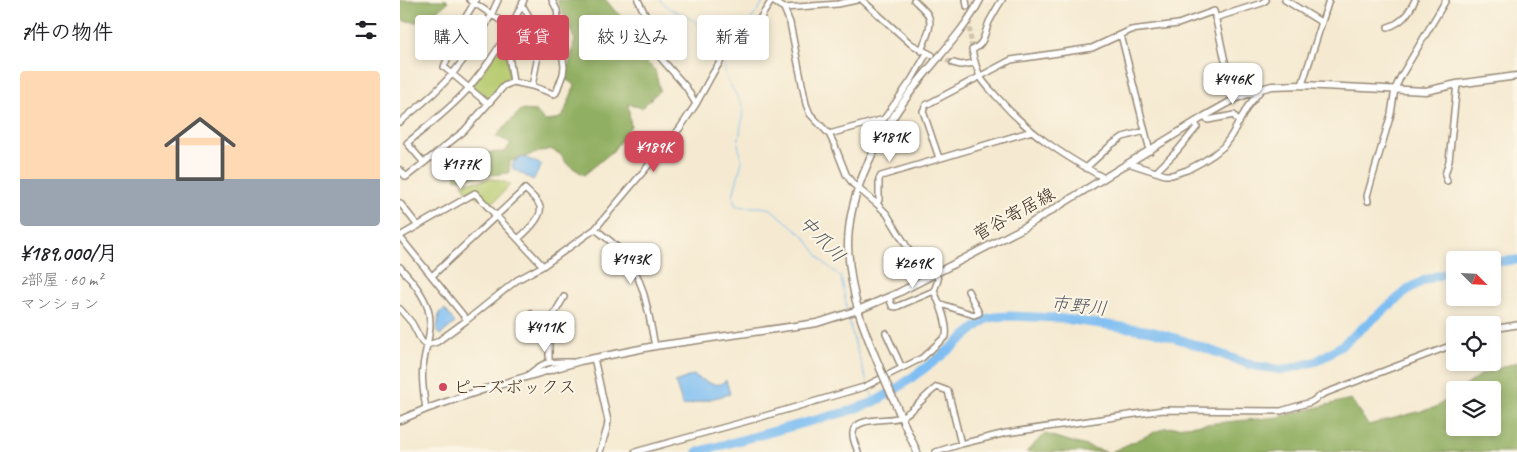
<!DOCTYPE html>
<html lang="ja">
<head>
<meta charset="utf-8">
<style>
  :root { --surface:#fff; --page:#f6f6f6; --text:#202124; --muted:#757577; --accent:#d1495b }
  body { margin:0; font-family:Caveat,"Klee One",sans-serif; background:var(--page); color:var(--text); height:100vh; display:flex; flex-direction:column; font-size:19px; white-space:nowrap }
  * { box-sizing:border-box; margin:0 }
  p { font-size:16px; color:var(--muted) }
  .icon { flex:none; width:28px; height:28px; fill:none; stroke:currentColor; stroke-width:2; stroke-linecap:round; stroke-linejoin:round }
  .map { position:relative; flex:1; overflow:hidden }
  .panel { display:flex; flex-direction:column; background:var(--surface); width:400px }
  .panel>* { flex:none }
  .hud { position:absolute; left:15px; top:15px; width:475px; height:45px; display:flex; gap:10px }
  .needle { width:32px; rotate:114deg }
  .controls { position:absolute; left:1046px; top:251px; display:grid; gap:10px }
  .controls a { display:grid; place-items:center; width:55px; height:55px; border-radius:5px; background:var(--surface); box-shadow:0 2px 8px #0003; font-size:25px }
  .price { position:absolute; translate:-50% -42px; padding:0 11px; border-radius:10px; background:#fff; color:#222; font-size:16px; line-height:32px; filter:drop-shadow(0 1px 2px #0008) }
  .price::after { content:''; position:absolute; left:50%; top:30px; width:15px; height:11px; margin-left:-8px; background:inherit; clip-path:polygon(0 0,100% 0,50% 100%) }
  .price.on { background:var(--accent); color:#fff }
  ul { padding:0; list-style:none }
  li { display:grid; align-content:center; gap:10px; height:265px; padding:0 20px }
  li span { display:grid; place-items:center; height:155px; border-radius:5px; color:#555 }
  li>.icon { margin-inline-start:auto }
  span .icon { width:90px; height:90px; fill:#fffc; stroke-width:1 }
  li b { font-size:21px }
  h2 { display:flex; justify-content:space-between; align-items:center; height:60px; padding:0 20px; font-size:21px }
  .tag { padding:0 18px; border-radius:5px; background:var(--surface); box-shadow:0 2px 8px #0003; font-size:18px; line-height:45px }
  .tag.on { background:var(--accent); color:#fff }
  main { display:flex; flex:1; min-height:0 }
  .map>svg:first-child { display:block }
  .green { fill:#b7cb6f; stroke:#797a46 }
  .forest { fill:#91af62; stroke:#666c40 }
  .water { fill:#7ebef2; stroke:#5c7488 }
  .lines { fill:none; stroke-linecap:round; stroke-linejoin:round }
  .stream { stroke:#7ebef2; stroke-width:1 }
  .river { stroke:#7ebef2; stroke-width:9 }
  .minor-tunnel { stroke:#d0c4ad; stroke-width:5; stroke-dasharray:5 2.5; stroke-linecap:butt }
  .minor-casing { stroke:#988a78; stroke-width:8 }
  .major-casing { stroke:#988a78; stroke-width:9 }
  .minor { stroke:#fff; stroke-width:5 }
  .major { stroke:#fff; stroke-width:6 }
  .major-bridge-casing { stroke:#988a78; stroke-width:9; stroke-linecap:butt }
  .major-bridge { stroke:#fff; stroke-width:6 }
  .poi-dot { fill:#d1495b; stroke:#fcf5e5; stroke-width:2 }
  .labels { text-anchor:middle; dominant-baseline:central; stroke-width:4; stroke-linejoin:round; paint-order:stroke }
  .street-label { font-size:18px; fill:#3b2a1e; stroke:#fcf5e5 }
  .poi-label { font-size:18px; fill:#3b2a1e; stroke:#fcf5e5; text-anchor:start }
  .water-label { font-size:19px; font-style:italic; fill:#4f565e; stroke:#fcf5e5 }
</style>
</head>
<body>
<main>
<section class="panel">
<h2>7件の物件<svg class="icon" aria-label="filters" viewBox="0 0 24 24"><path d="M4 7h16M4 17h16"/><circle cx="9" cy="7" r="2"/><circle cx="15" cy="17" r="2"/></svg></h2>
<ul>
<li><span style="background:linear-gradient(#ffd9b3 70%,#9aa5b1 0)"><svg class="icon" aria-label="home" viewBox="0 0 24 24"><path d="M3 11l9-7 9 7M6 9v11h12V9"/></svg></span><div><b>¥189,000/月</b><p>2部屋 · 60 m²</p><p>マンション</p></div></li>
</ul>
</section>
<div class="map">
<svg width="1117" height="452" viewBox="0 0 1117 452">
  <rect width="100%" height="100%" fill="#fcf5e5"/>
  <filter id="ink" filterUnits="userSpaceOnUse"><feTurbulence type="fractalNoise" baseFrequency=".02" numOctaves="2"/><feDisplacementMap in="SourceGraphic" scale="10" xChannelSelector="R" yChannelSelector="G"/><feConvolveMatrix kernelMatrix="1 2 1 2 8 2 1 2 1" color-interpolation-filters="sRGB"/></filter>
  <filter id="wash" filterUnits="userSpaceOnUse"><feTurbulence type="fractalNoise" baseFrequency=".0096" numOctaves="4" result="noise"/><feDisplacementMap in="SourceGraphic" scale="20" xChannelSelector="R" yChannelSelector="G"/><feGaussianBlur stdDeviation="1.12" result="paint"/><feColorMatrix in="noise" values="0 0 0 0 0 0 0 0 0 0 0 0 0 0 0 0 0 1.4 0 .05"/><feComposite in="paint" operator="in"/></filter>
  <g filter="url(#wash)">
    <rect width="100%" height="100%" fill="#f5ead1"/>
    <path class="green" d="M103,42H105L110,79L99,88L88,101H85L72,89V87Z
      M89,178L111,184L90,206L66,190L63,185L65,182L81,181Z"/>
    <path class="forest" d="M0,0H47L48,2L34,14L19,22L4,21L0,17Z
      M157,0H206L215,11L227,21L241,18L243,28L234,51L255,70L260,90L242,108L228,104L231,126L213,151L184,175L167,164L160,154L150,149L110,161L109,173L56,179L54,170L60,160L68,153L105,152L111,143L96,136L121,110L136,111L145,121L155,120L163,116L175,85L165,79L175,40Z
      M1117,362V452H711L764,428L878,417L951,399L968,425L1037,407L1055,393V428H1092V390H1060L1082,374Z
      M645,434L707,452H626Z"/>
    <path class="water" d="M124,157L142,165L133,180L113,169L112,166L114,161Z
      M45,309L55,323L40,335L37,332L39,313Z
      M293,375C304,380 317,390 326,380L330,394L283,406L275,382Z"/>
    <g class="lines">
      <path class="stream" d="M260,0C271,12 279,11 291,19C304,28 319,38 323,54
        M323,49L350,21L365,0
        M324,60L325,73L331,86L341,103L343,110L342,120L338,144L342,161L333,196L335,205C347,209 359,205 371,209L404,236L422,261L441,277L447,310
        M448,317L456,348L467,382
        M469,386L474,402"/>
      <path class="river" d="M1092,262L1117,260
        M297,452L449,411L474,402L492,392L540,357L586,319L595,317L609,316L657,318L751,331L782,340L854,366L884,370L917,361L941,346L1010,288L1025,280L1055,270"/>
    </g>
  </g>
  <g filter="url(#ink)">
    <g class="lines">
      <path class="minor-tunnel" d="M567,6L572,50
        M532,55L553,63"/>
      <g class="minor-casing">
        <path id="minor" d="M70,0L110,27
          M76,0L56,33L53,45L44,67L88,104
          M238,0L247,18L252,43L259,56L286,87L296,104
          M462,0L511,44L532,55
          M514,0C519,5 525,10 528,15C534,25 524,42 521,51
          M566,0L567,6
          M602,0C597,7 593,15 589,22C584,34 585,44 572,50C574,59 576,67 580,76C584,84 591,90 597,97C628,133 663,155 704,178
          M885,0L921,22
          M121,6L124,8L130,18L137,61L132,86
          M384,8L438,4L457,0
          M815,18L862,3L866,0
          M988,27C1002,23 1009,13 1015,0
          M106,35L113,82
          M721,35L750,151
          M553,63L561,65L575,63
          M902,85L929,0
          M805,116L808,120L834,115L839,123
          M0,122C13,111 26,101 38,89C62,66 85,31 98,0
          M429,134L484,119L512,79L527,53
          M539,158L523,111L526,105L611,60L692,48L731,30L778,24L814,11L828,75L837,98
          M24,163L7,143C28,126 50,109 68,89C90,63 110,31 124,0
          M728,163L765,175H772L787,170L802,162L813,155L823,147L831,136L848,106L861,90
          M686,168L711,145L723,137L745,131
          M0,170L6,177L64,131L104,86L113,82L132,86L154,94L156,93L163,74L164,67L157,10L152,0
          M756,172L777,151L797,127L795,122
          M1047,181L1045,175L1049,161L1057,84
          M968,201L967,196L991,114L995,89L1001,76L1046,0
          M0,203L18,226
          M477,204L479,200V179L481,176L632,131
          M195,229C204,236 214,243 222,252C245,278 248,313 255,346
          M0,236L75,193L143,266
          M0,237L67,320
          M0,267C11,280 23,293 28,309C34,328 25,348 23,367C21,381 24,395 26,409
          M32,276L125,189C130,194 139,201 140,207C143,217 125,233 118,239
          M489,297L492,306L496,307L534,291
          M541,304L574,315L579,313L568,291
          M0,309L12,323L22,342L27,345L37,342L67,320L117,280L143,266L195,229L280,128L296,104L313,73L328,50L359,20L372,0
          M131,314L149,340
          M1092,329L1117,325
          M486,333L502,368
          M194,358L208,421L207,428L200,452
          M149,362V323L164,297
          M127,376C146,360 147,362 171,362
          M235,452L358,418L464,387L522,358L546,336C548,324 539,302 534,291L538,280L536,273L512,255L487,214L477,204L453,184L446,174L435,146L429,134L410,114L406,104L390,23L384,8L371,0
          M458,452C456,446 452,439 453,433C454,416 489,422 501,417C514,411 525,395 537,387L548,391L561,444
          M536,452L561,444L606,433L763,410L881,411L911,402L923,394L1055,344"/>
      </g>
      <g class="major-casing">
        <path id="major" d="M482,373C474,353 465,333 459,313C453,292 449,267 448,246C448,191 478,137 509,94C532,62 562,35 580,0
          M499,412L517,452
          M0,420L26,409L85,389L180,361L255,346L417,323L458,310L498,293L623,228L805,116L837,98L861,89L872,86L902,85L1026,91L1057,84L1117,76"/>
      </g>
      <use href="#minor" class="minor"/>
      <use href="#major" class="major"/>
      <g class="major-bridge-casing">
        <path id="major-bridge" d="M482,373L499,412"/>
      </g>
      <use href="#major-bridge" class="major-bridge"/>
    </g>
  </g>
  <circle class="poi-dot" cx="43" cy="387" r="5"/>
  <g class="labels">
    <g class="street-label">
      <text transform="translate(614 214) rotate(-29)">菅谷寄居線</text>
    </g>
    <g class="poi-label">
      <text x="53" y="387">ピーズボックス</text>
    </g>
    <g class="water-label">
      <text transform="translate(422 239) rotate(46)">中爪川</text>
      <text transform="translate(679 306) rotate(6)">市野川</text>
    </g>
  </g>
</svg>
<div class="controls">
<a><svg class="needle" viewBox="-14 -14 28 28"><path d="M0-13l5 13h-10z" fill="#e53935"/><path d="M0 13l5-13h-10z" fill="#757577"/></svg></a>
<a><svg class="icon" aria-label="locate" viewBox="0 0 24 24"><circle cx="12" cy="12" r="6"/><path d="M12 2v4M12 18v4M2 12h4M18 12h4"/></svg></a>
<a><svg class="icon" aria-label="layers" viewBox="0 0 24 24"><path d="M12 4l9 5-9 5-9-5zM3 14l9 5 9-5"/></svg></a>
</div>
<b class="price" style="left:833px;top:105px">¥446K</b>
<b class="price" style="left:490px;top:163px">¥181K</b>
<b class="price on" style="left:254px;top:173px">¥189K</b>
<b class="price" style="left:61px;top:190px">¥177K</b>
<b class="price" style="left:231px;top:285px">¥143K</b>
<b class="price" style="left:513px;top:289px">¥269K</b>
<b class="price" style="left:145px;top:353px">¥411K</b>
<div class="hud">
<a class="tag">購入</a>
<a class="tag on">賃貸</a>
<a class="tag">絞り込み</a>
<a class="tag">新着</a>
</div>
</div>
</main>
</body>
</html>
